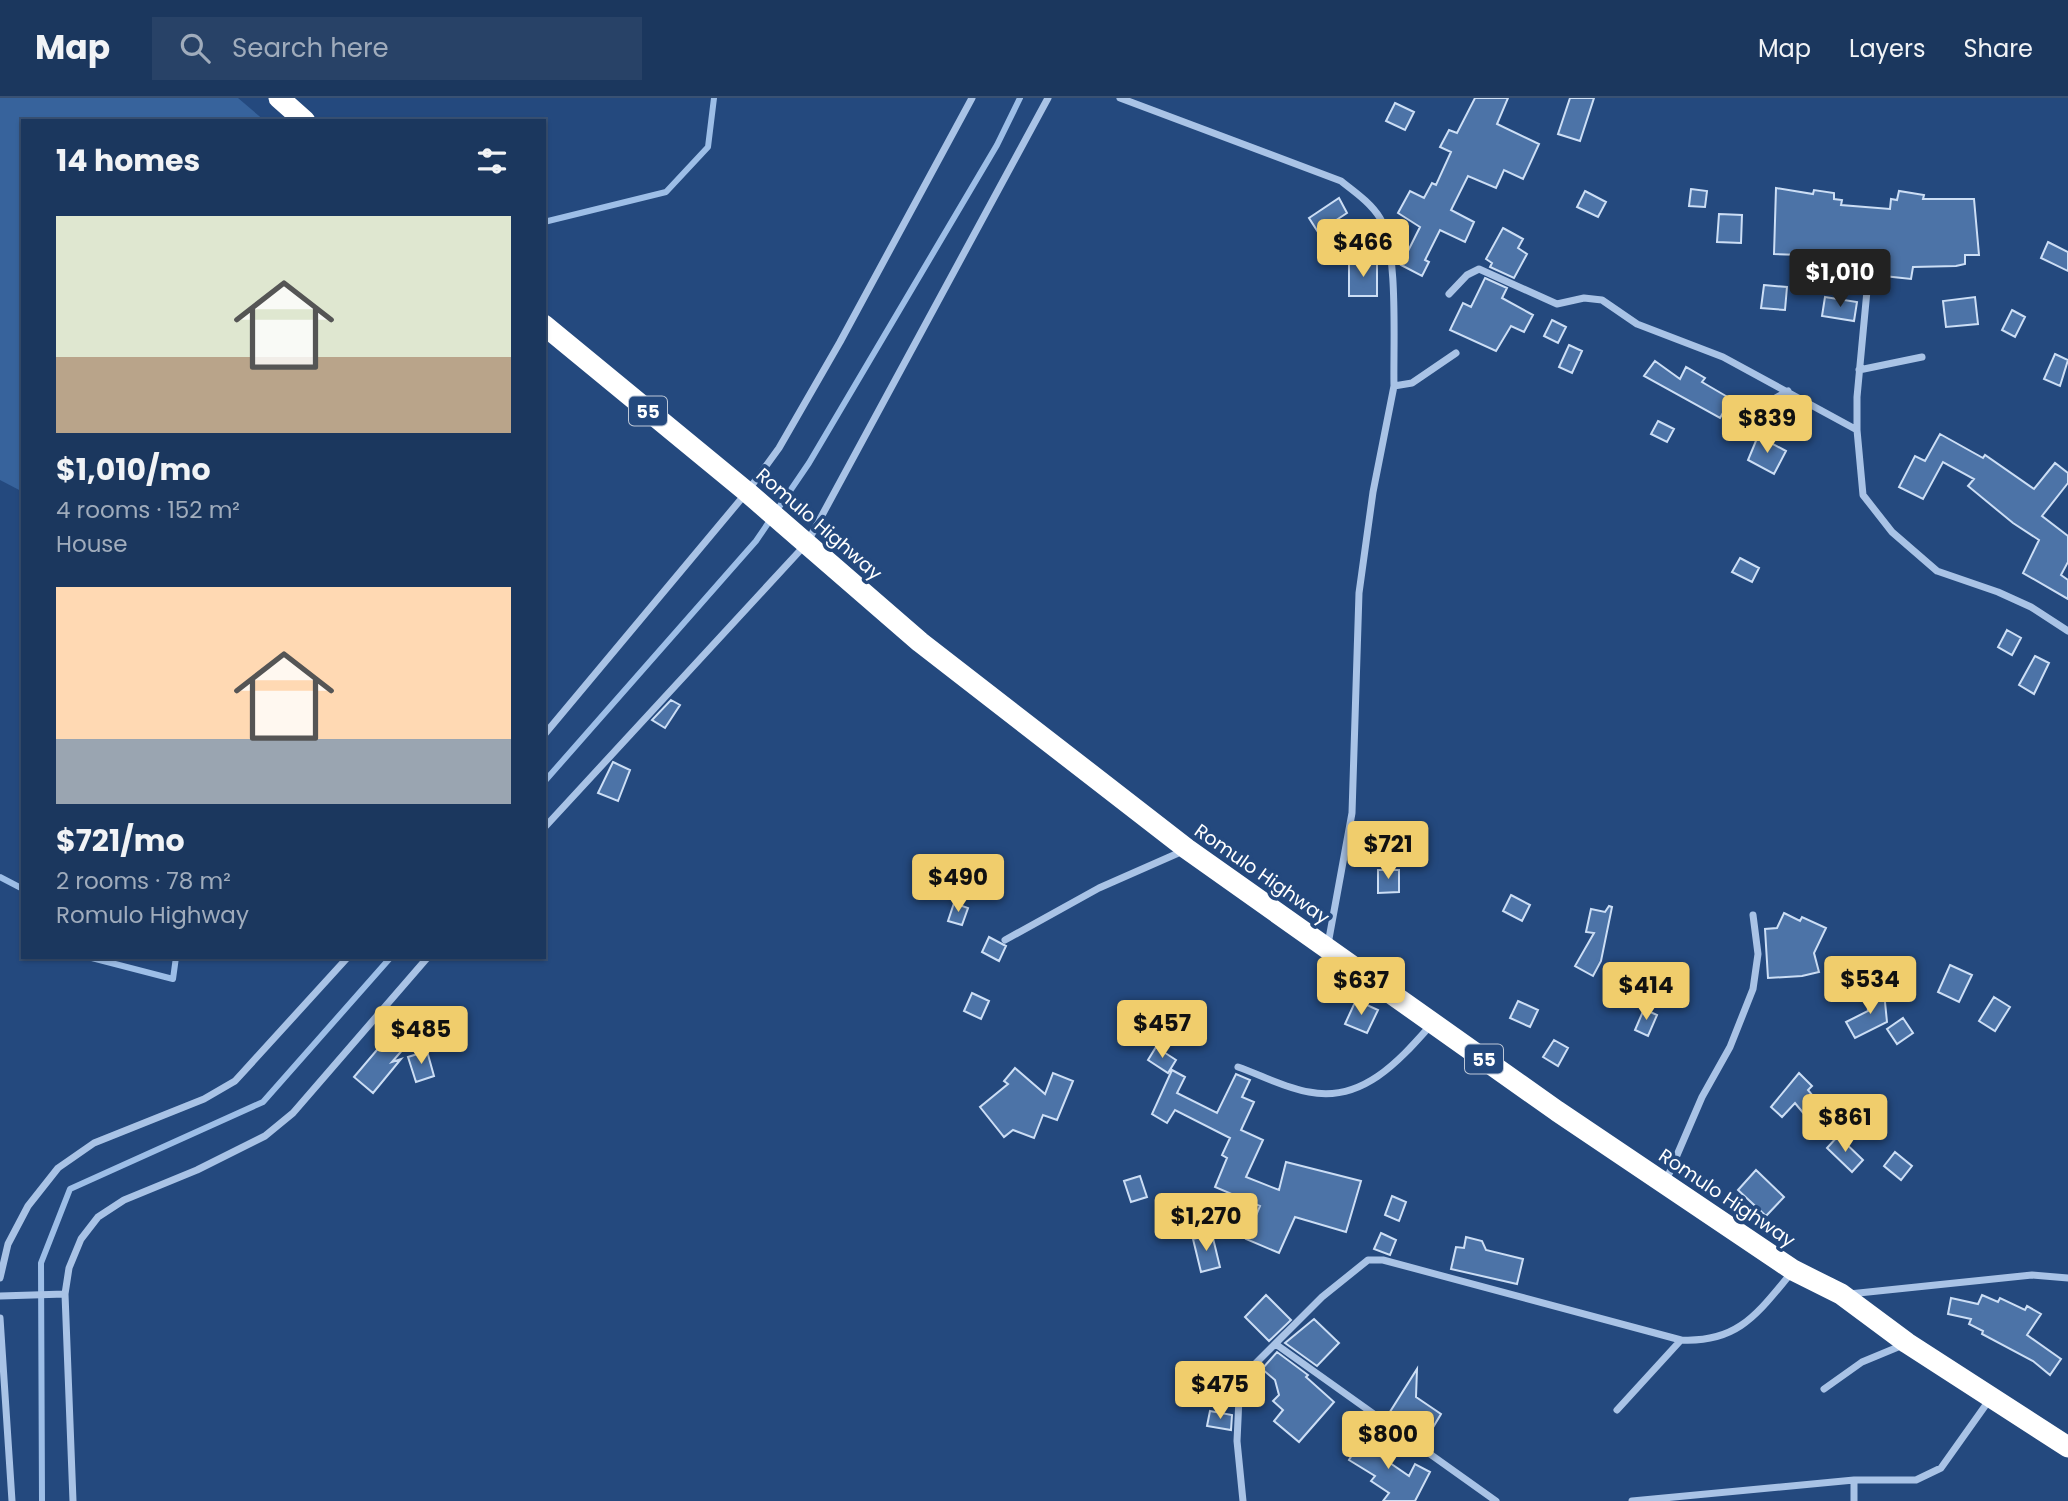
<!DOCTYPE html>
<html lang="en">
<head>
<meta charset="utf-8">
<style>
  :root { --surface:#1b375e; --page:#284267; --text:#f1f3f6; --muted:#a0acbc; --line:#395173; --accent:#f0cd6c }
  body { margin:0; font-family:Poppins,sans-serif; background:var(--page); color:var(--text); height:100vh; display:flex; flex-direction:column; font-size:26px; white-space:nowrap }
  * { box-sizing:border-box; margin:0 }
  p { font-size:23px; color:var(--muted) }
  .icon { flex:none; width:38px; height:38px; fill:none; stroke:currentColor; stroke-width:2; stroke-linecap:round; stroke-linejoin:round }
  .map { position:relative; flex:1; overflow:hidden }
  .panel { position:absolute; left:21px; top:21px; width:525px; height:840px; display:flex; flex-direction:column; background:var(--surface); border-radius:0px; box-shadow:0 2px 5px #0004,0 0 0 2px var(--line) }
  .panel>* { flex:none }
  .price { position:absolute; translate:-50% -60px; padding:0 16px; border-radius:7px; background:var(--accent); color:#111; font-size:23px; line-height:46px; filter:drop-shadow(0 2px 4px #0008) }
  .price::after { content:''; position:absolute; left:50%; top:42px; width:21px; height:16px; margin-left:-10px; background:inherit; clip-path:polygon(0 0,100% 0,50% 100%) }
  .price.active { background:#222; color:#fff }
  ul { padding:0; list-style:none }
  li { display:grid; align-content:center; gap:14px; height:371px; padding:0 35px }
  li span { display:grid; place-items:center; height:217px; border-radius:0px; color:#555 }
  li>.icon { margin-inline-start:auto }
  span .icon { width:126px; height:126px; fill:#fffc; stroke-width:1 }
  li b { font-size:30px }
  h2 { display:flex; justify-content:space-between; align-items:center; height:84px; padding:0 35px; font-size:30px }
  header { display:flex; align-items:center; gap:42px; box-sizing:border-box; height:98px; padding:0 35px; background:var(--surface); border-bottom:2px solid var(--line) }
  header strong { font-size:33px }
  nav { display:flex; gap:38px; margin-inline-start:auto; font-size:24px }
  .search { width:490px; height:63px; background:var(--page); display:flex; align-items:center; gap:18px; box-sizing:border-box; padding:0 24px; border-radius:0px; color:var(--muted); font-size:26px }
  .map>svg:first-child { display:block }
  .green { fill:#37639c }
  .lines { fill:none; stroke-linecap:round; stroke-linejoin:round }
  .stream { stroke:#9dbee7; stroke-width:6 }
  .building { fill:#4c73a7; stroke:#ccdef5; stroke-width:2 }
  .street { stroke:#a9c3e6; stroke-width:7 }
  .highway { stroke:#fff; stroke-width:21 }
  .labels { text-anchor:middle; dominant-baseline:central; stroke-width:7; stroke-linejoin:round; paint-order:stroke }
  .shield { fill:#24497e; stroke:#bdc8d8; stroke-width:2 }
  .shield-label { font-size:18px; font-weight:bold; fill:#fff }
  .street-label { font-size:19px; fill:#fff; stroke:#24497e }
</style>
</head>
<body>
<header>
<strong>Map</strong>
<div class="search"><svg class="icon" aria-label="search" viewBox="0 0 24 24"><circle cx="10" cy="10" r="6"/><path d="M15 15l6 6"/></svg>Search here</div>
<nav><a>Map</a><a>Layers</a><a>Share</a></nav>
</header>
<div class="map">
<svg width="2068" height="1403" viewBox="0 0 2068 1403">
  <rect width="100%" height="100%" fill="#24497e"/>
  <path class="green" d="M0,0H238L265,23H23V394L0,382Z"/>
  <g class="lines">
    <path class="stream" d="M544,124L666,94L708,49L714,0
      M544,684L756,443L809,365L997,47L1020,0
      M0,779L23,791
      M88,859L173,881L176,859
      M42,1403L41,1165L70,1091L263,1004L391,859"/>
  </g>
  <path class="building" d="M1475,0H1508L1497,26L1539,46L1523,81L1504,72L1496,90L1468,78L1451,112L1474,124L1465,144L1440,132L1425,162L1429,164L1422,178L1401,167L1420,129L1398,115L1410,93L1424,100L1432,85L1436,87L1451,54L1440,49L1449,32L1457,35Z
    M1570,0H1594L1580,43L1558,36Z
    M1395,5L1414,14L1405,32L1386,23Z
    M1776,90L1813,96L1814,92L1834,95V101L1842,102L1841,107L1890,111L1891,101L1897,102L1899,93L1924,97L1923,101H1974L1979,157H1965V166L1956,168L1913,169L1911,181L1884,178L1887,156L1834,153L1831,173L1799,169L1801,157L1774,156Z
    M1691,91L1707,93L1705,109L1689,108Z
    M1585,93L1606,104L1598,119L1577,109Z
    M1339,100L1347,115L1318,134L1309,120Z
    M1719,116L1742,117L1741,145L1717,144Z
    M1503,130L1523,141L1518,150L1527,156L1514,180L1490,169L1492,165L1486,161Z
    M2048,144L2068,154V173L2041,160Z
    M1377,164V198H1349V165Z
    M1485,180L1507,190L1502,200L1533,217L1524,234L1511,228L1496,253L1450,232L1463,205L1471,209Z
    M1764,187L1787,189L1785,212L1761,210Z
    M1825,199L1857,204L1854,223L1822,218Z
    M1975,199L1978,226L1946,229L1943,203Z
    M2012,212L2025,219L2015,239L2002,232Z
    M1552,222L1566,229L1558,245L1544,238Z
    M1569,247L1582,253L1572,275L1559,269Z
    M2055,256L2068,262L2060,288L2044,281Z
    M1655,263L1680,281L1686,269L1705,280L1702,284L1731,301L1720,320L1644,278Z
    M1658,323L1674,331L1667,344L1651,336Z
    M1940,336L1983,360L1985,357L2034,391L2055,365L2068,375V385L2042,418L2068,438V464L2061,477L2068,482V501L2023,475L2039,442L2013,425L1968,388L1974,381L1943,364L1923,401L1899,389L1915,358L1925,363Z
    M1758,338L1786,353L1774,376L1748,362Z
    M1740,460L1759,470L1752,484L1732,474Z
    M2007,532L2021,540L2012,557L1998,549Z
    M2035,558L2049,565L2034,596L2019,587Z
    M671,602L680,607L665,630L652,622Z
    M613,664L630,672L618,703L598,695Z
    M1378,772H1399V794L1378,795Z
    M1511,797L1530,807L1522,823L1503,813Z
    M954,805L968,810L962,827L948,823Z
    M1609,808L1612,809L1601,863L1593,878L1575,868L1594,835L1586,834L1591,811L1605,814Z
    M1784,815L1800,823L1802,819L1826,830L1814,855L1819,874L1802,878L1768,880L1765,831L1777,830Z
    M989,839L1006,848L999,863L982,854Z
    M1950,867L1972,877L1959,904L1938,894Z
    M1884,894L1887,924L1855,940L1846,924L1868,913L1867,895Z
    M972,895L989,903L981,921L964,913Z
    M1994,899L2010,909L1995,933L1979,923Z
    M1356,902L1378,912L1367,935L1345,926Z
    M1518,903L1538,912L1530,929L1510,920Z
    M1644,911L1657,917L1648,938L1635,932Z
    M406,913L423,928L392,964L401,961L373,995L354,979L388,939L385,937Z
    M1903,920L1913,935L1897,946L1887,931Z
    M1554,942L1568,950L1558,968L1543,959Z
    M1156,949L1176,962L1168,975L1148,962Z
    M427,953L434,978L416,984L408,959Z
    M1015,970L1045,996L1053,975L1073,983L1057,1022L1043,1017L1034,1040L1013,1032L1004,1039L980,1009L1008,986L1004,983Z
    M1172,972L1185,979L1177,995L1217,1015L1236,976L1250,982L1242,999L1254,1004L1241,1032L1263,1042L1246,1079L1279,1092L1286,1064L1361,1083L1346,1134L1295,1119L1279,1155L1246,1141L1260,1108L1215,1089L1227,1060L1222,1057L1230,1040L1175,1012L1167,1025L1152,1016Z
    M1799,975L1812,988L1808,992L1829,1018L1815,1029L1795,1005L1782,1019L1771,1009Z
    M1838,1038L1863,1062L1852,1074L1827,1050Z
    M1895,1054L1912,1068L1901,1082L1884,1068Z
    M1756,1072L1784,1099L1766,1118L1738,1092Z
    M1140,1078L1147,1099L1131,1104L1124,1083Z
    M1392,1098L1406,1104L1399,1123L1385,1117Z
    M1381,1135L1396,1142L1390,1157L1374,1151Z
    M1212,1136L1220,1169L1201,1174L1193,1141Z
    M1466,1139L1482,1143L1486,1152L1523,1161L1517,1186L1451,1171L1456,1149L1464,1150Z
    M1266,1197L1291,1222L1269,1243L1245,1219Z
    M1982,1197L1998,1204L2000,1200L2025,1212L2027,1208L2041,1216L2027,1237L2061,1261L2050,1277L2033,1263L1982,1236L1983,1233L1969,1226L1971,1221L1948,1216L1951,1200L1978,1206Z
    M1314,1221L1339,1245L1317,1268L1285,1245Z
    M1277,1254L1308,1277L1306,1279L1334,1304L1299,1344L1274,1323L1283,1312L1273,1303L1279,1297L1275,1282L1262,1271Z
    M1417,1271L1416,1299L1441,1316L1426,1341L1388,1317Z
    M1210,1313L1232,1317L1231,1332L1207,1328Z
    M1367,1332L1384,1343L1377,1356L1409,1378L1415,1366L1430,1374L1415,1403H1383L1389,1395L1371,1383L1375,1378L1349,1362Z"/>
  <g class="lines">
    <path class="street" d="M1120,0L1341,83C1355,94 1371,105 1380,120C1399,151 1393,249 1394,288
      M1449,196L1467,177L1479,171L1557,206L1584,200L1602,202L1637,226L1723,259L1857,332L1863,397L1892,434L1937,473L1998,494L2031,509L2068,533
      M1859,272L1922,259
      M1739,329L1752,313L1788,293
      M1857,332V299L1868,182
      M544,637L747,394L779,350L840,244L972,0
      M544,730L807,445L1048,0
      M1005,842L1099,790L1183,753
      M1328,846L1352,715L1359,495L1373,394L1394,288L1412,285L1456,255
      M1238,969C1261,977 1285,990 1309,994C1362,1005 1399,963 1430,928
      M1665,1085L1702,999L1730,949L1753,891L1758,856L1753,817
      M0,1180L8,1146L28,1108L58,1070L94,1045L204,1001L235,983L348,859
      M1849,1196L2032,1177L2068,1180
      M0,1198L65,1196
      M0,1220L12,1403
      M1277,1247L1496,1403
      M1824,1291L1862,1264L1903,1247
      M1617,1312L1681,1242
      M73,1403L65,1196L69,1170L81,1141L98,1119L124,1102L197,1072L265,1038L293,1015L428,859
      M1243,1403L1237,1343L1239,1300L1248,1273L1322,1199L1368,1162H1383L1681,1242C1740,1245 1759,1213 1793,1173
      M1632,1403L1854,1382H1916L1941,1370L1990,1301
      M1854,1403V1382"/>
    <path class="highway" d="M279,0L305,23
      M544,227L747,394L920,544L1187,751L1557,1013L1793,1172L1841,1196L1907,1245L2068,1349"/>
  </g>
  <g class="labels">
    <g class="shield">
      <rect x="629" y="298.5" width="38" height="29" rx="5"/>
      <rect x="1465" y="946.5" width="38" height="29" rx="5"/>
    </g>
    <g class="shield-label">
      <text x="648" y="313">55</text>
      <text x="1484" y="961">55</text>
    </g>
    <g class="street-label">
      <text transform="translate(819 426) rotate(41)">Romulo Highway</text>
      <text transform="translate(1262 776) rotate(35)">Romulo Highway</text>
      <text transform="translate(1727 1100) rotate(34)">Romulo Highway</text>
    </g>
  </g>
</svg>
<b class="price" style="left:1363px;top:181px">$466</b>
<b class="price active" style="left:1840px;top:211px">$1,010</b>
<b class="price" style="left:1767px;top:357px">$839</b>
<b class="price" style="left:1388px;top:783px">$721</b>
<b class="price" style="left:958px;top:816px">$490</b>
<b class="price" style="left:1870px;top:918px">$534</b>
<b class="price" style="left:1361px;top:919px">$637</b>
<b class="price" style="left:1646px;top:924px">$414</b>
<b class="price" style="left:1162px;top:962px">$457</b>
<b class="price" style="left:421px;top:968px">$485</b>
<b class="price" style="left:1845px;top:1056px">$861</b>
<b class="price" style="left:1206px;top:1155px">$1,270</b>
<b class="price" style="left:1220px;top:1323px">$475</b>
<b class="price" style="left:1388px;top:1373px">$800</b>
<section class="panel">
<h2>14 homes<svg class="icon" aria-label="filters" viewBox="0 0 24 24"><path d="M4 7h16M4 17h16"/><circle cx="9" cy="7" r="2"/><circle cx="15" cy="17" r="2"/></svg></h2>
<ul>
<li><span style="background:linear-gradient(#dfe7d0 65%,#b9a48a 0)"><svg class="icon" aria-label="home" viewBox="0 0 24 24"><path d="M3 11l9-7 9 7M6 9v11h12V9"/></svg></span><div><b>$1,010/mo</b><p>4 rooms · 152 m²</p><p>House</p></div></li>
<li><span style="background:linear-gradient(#ffd9b3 70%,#9aa5b1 0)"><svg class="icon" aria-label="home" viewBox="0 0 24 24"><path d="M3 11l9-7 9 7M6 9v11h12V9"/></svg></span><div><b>$721/mo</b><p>2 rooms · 78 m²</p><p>Romulo Highway</p></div></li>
</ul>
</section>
</div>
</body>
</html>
